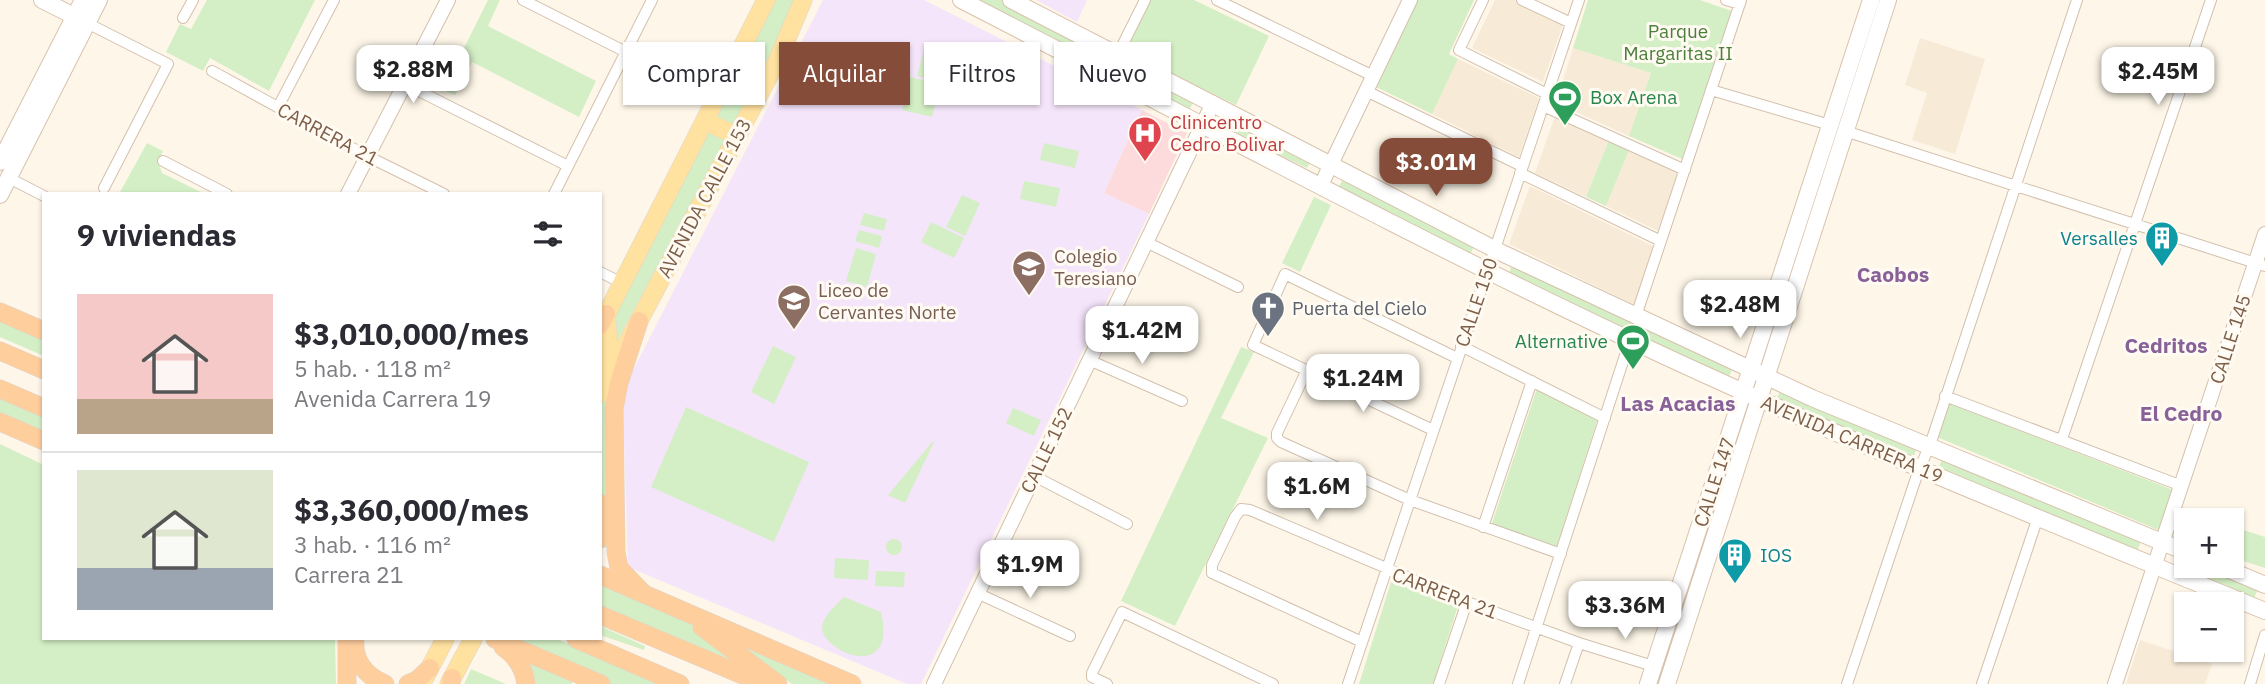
<!DOCTYPE html>
<html lang="es">
<head>
<meta charset="utf-8">
<style>
  :root { --surface:#fff; --page:#f7f7f7; --text:#2b2b33; --muted:#7c7c81; --line:#e1e1e2; --accent:#854c3a }
  body { margin:0; font-family:"IBM Plex Sans",sans-serif; background:var(--page); color:var(--text); height:100vh; display:flex; flex-direction:column; font-size:26px; white-space:nowrap }
  * { box-sizing:border-box; margin:0 }
  p { font-size:23px; color:var(--muted) }
  .icon { flex:none; width:38px; height:38px; fill:none; stroke:currentColor; stroke-width:2; stroke-linecap:round; stroke-linejoin:round }
  .map { position:relative; flex:1; overflow:hidden }
  .drawer { position:absolute; left:42px; top:192px; width:560px; height:448px; display:flex; flex-direction:column; background:var(--surface); border-radius:0px; box-shadow:0 2px 5px #0004 }
  .drawer>* { flex:none }
  .hud { position:absolute; left:623px; top:42px; width:665px; height:63px; display:flex; gap:14px }
  .controls { position:absolute; left:2174px; top:508px; display:grid; gap:14px }
  .controls a { display:grid; place-items:center; width:70px; height:70px; border-radius:0px; background:var(--surface); box-shadow:0 2px 5px #0004; font-size:35px }
  .price { position:absolute; translate:-50% -60px; padding:0 16px; border-radius:14px; background:#fff; color:#222; font-size:23px; line-height:46px; filter:drop-shadow(0 2px 4px #0008) }
  .price::after { content:''; position:absolute; left:50%; top:42px; width:21px; height:16px; margin-left:-10px; background:inherit; clip-path:polygon(0 0,100% 0,50% 100%) }
  .price.active { background:var(--accent); color:#fff }
  ul { padding:0; list-style:none }
  li { display:flex; align-items:center; gap:21px; height:175px; padding:0 35px }
  li+li { border-top:2px solid var(--line) }
  li span { display:grid; place-items:center; flex:none; width:196px; height:140px; border-radius:0px; color:#555 }
  li>.icon { margin-inline-start:auto }
  span .icon { width:84px; height:84px; fill:#fffc; stroke-width:1 }
  li b { font-size:30px }
  h2 { display:flex; justify-content:space-between; align-items:center; height:84px; padding:0 35px; font-size:30px }
  .tag { padding:0 24px; border-radius:0px; background:var(--surface); box-shadow:0 2px 5px #0004; font-size:24px; line-height:63px }
  .tag.active { background:var(--accent); color:#fff }
  .map>svg:first-child { display:block }
  .residential { fill:#f7ead6 }
  .education { fill:#f5e5fb }
  .medical { fill:#fddbdd }
  .green { fill:#d4efc5 }
  .lines { fill:none; stroke-linecap:round; stroke-linejoin:round }
  .minor-casing { stroke:#d3c0ad; stroke-width:12 }
  .tertiary-casing { stroke:#d3c0ad; stroke-width:16 }
  .secondary-casing { stroke:#d9c2ac; stroke-width:18 }
  .primary-casing { stroke:#ddd5d0; stroke-width:19 }
  .trunk-casing { stroke:#ddd5d0; stroke-width:19 }
  .minor { stroke:#fff; stroke-width:10 }
  .tertiary { stroke:#fff; stroke-width:14 }
  .secondary { stroke:#fff; stroke-width:16 }
  .primary { stroke:#ffe1a0; stroke-width:18 }
  .trunk { stroke:#fece9d; stroke-width:18 }
  .labels { text-anchor:middle; dominant-baseline:central; stroke-width:6; stroke-linejoin:round; paint-order:stroke }
  .park-label { font-size:19px; fill:#4c7e3c; stroke:#fffbf2 }
  .leisure-label { font-size:19px; fill:#27864d; stroke:#fffbf2; text-anchor:start }
  .health-label { font-size:19px; fill:#be3a42; stroke:#fffbf2; text-anchor:start }
  .street-label { font-size:19px; fill:#7d5e49; stroke:#fffbf2 }
  .culture-label { font-size:19px; fill:#0d838f; stroke:#fffbf2; text-anchor:end }
  .education-label { font-size:19px; fill:#785e54; stroke:#fffbf2; text-anchor:start }
  .worship-label { font-size:19px; fill:#5b616d; stroke:#fffbf2; text-anchor:start }
  .neighbourhood-label { font-size:21px; font-weight:bold; fill:#896199; stroke:#fffbf2 }
</style>
</head>
<body>
<div class="map">
<svg width="2265" height="684" viewBox="0 0 2265 684">
  <rect width="100%" height="100%" fill="#fef7e9"/>
  <path class="residential" d="M1495,0H1518L1564,21L1543,82L1472,48Z
    M1920,38L1985,59L1955,154L1912,140L1927,93L1905,85Z
    M1573,48L1651,73L1629,136L1556,103Z
    M1458,59L1539,98L1519,157L1432,114Z
    M1555,116L1609,140L1586,197L1535,173Z
    M1629,150L1679,173L1658,231L1606,206Z
    M1530,186L1655,247L1635,305L1509,244Z
    M2140,640L2212,664L2205,684H2126Z"/>
  <path class="education" d="M823,0H924L1142,110L1104,193L1149,214L921,684H907L628,567L623,408L630,376Z
    M1036,0H1087L1077,22Z"/>
  <path class="medical" d="M1142,110L1187,133L1149,214L1104,193Z"/>
  <path class="green" d="M207,0H315L269,91L210,58L203,71L166,52L180,24L191,29Z
    M488,0H500L488,26L596,81L579,117L472,62L455,95L443,90Z
    M772,0H798L781,41L735,122L727,127L713,114Z
    M970,0H1004L1195,98L1189,111Z
    M1148,0H1194L1269,36L1236,105L1124,51Z
    M1415,0H1474L1449,54L1458,59L1432,114L1374,86Z
    M1588,0H1700L1732,11L1682,159L1629,136L1651,73L1573,48Z
    M925,46L956,54L948,84L917,76Z
    M910,77L940,84L932,117L902,110Z
    M1229,119L1312,159L1307,168L1225,129Z
    M710,131L725,139L722,147L616,343L610,321L703,135Z
    M1609,140L1629,150L1606,206L1586,197Z
    M147,143L163,151L158,162L162,173L205,194H119Z
    M1044,143L1079,151L1075,168L1040,160Z
    M1344,177L1475,245L1468,258L1337,190Z
    M1024,181L1060,188L1056,207L1020,199Z
    M962,195L980,203L965,236L946,227Z
    M1314,197L1331,205L1300,272L1282,263Z
    M864,213L887,219L884,231L860,225Z
    M931,222L964,238L954,258L921,242Z
    M859,230L882,236L879,248L855,241Z
    M856,248L876,254L867,287L846,281Z
    M1512,265L1733,367L1729,377L1507,277Z
    M0,317L44,337V356L0,337Z
    M773,346L796,357L774,404L751,392Z
    M1241,347L1254,352L1221,418L1268,438L1175,626L1121,601Z
    M613,378L612,547L600,548L607,502L600,494V405Z
    M1537,388L1598,418L1556,549L1491,526Z
    M1780,390L1917,447L1913,459L1776,401Z
    M0,393L44,413V436L0,417Z
    M1948,403L2176,491L2163,532L1937,437Z
    M686,407L809,462L774,542L651,487Z
    M1013,408L1041,420L1034,436L1006,423Z
    M933,441L934,442L905,503L888,495Z
    M0,444L44,465V639H335L336,684H0Z
    M1943,457L2141,541L2137,552L1938,469Z
    M1713,502L1718,504L1661,684H1654Z
    M2184,510L2212,520H2186V542L2175,538Z
    M2231,526L2265,537V568L2231,557Z
    M886 547a8 8 0 1 1 16 0a8 8 0 1 1-16 0Z
    M2181,555L2186,557V565H2206L2259,587L2254,598L2177,568Z
    M835,558L869,560L868,580L834,578Z
    M876,571L905,572L904,587L875,586Z
    M600,582L679,616L712,639L743,665L600,606Z
    M1391,582L1458,606L1433,684H1359Z
    M844,597L881,612C898,684 821,652 822,627C823,616 837,604 844,597Z
    M600,626L645,646L644,650L600,635Z
    M711,630L838,684H792Z
    M506,639H557L663,684H608Z
    M524,657L572,677V684H533Z
    M471,669L506,684H464Z"/>
  <g class="lines">
    <g class="minor-casing">
      <path id="minor" d="M523,0L626,52
        M1217,0L1373,76
        M1483,0L1459,50L1547,94
        M1522,0L1571,23
        M1726,0L1740,4
        M183,18L193,0
        M87,23L168,64L104,188
        M1118,54L1145,0
        M212,71L367,156L444,194
        M405,84L568,166
        M1711,90L1830,125
        M1366,91L1522,166
        M1543,106L1685,170
        M278,107L334,0
        M1845,131L2265,266
        M163,161L227,194
        M1520,173L1661,241
        M9,178L44,196
        M554,194L652,0
        M1146,242L1238,287
        M600,272L622,283
        M1636,316L1741,0
        M1461,346L1605,418
        M1089,360L1182,401
        M1307,370L1277,433V438L1281,442L1410,500L1561,554
        M1945,396L2182,486
        M1433,430L1253,345L1285,274L1457,358
        M2062,439L2211,0
        M1034,476L1127,524
        M1483,527L1532,381
        M977,593L1070,636
        M1362,642L1212,573V565L1235,517L1241,509L1250,510L1459,599L1579,643L1653,666
        M1107,684L1092,677V673L1122,612L1273,684
        M1348,684L1579,0
        M1439,684L1467,602
        M1518,684L1630,340
        M1565,684L1579,643
        M1847,684L1916,478L1932,439L2077,0
        M1982,684L2038,517
        M2250,684L2265,635"/>
    </g>
    <g class="tertiary-casing">
      <path id="tertiary" d="M1321,185L1410,0
        M348,194L448,0
        M934,684L1213,103
        M2115,684L2265,234"/>
    </g>
    <g class="secondary-casing">
      <path id="secondary" d="M42,0L82,20
        M961,0C1182,113 1401,232 1626,338C1835,437 2051,523 2265,611
        M1011,0L1502,253L1812,398L2186,552
        M0,162L83,0
        M0,195L99,0
        M2218,565L2265,585
        M1648,684L1871,0
        M1667,684L1888,0"/>
    </g>
    <g class="primary-casing">
      <path id="primary" d="M705,121L737,136
        M600,327L766,0
        M601,372L609,347L606,314
        M600,394L779,57L803,0
        M424,679L445,639
        M449,684L473,639"/>
    </g>
    <g class="trunk-casing">
      <path id="trunk" d="M0,312L44,331
        M639,321L619,383L614,409L616,552L619,568L644,594
        M600,325L606,314
        M0,351L44,370
        M0,389L44,408
        M0,422L44,441
        M600,503C608,515 606,527 600,539
        M600,575L852,684
        M600,615L764,684
        M702,627L778,684
        M355,639C353,661 366,676 385,684
        M495,639L601,684
        M576,639L680,684
        M347,642V684
        M503,647C516,656 524,668 526,684
        M408,684L417,680L430,668
        M451,684L452,678"/>
    </g>
    <use href="#minor" class="minor"/>
    <use href="#tertiary" class="tertiary"/>
    <use href="#secondary" class="secondary"/>
    <use href="#primary" class="primary"/>
    <use href="#trunk" class="trunk"/>
  </g>
  <defs>
    <g id="stadium-pin" transform="scale(1.75)"><path d="M0 17L-7.5 6A9.5 9.5 0 1 1 7.5 6Z" fill="#2e9e5b" stroke="#fffbf2"/><path d="M0-5a6.5 5 0 1 0 0 10a6.5 5 0 1 0 0-10ZM-3.5-1.8h7v3.6h-7Z" fill="#fff"/></g>
    <g id="hospital-pin" transform="scale(1.75)"><path d="M0 17L-7.5 6A9.5 9.5 0 1 1 7.5 6Z" fill="#e0444e" stroke="#fffbf2"/><path d="M-5-5h3v3.5h4V-5h3V5h-3V1.5h-4V5h-3Z" fill="#fff"/></g>
    <g id="building-pin" transform="scale(1.75)"><path d="M0 17L-7.5 6A9.5 9.5 0 1 1 7.5 6Z" fill="#0f9aa8" stroke="#fffbf2"/><path d="M-4-6H4V6H1V3H-1V6H-4ZM-2.5-4.3h1.7v1.8h-1.7ZM.8-4.3h1.7v1.8H.8ZM-2.5-1h1.7V.8h-1.7ZM.8-1h1.7V.8H.8Z" fill="#fff"/></g>
    <g id="school-pin" transform="scale(1.75)"><path d="M0 17L-7.5 6A9.5 9.5 0 1 1 7.5 6Z" fill="#8d6e63" stroke="#fffbf2"/><path d="M0-5L7-2L0 1L-7-2ZM-4 1L0 2.5L4 1V4Q0 6-4 4Z" fill="#fff"/></g>
    <g id="church-pin" transform="scale(1.75)"><path d="M0 17L-7.5 6A9.5 9.5 0 1 1 7.5 6Z" fill="#6b7280" stroke="#fffbf2"/><path d="M-1.2-6h2.4v3.5h3.3v2.4h-3.3V6h-2.4V-.1h-3.3v-2.4h3.3Z" fill="#fff"/></g>
  </defs>
  <g fill-rule="evenodd">
    <use href="#stadium-pin" x="1565" y="97"/>
    <use href="#hospital-pin" x="1145" y="133"/>
    <use href="#building-pin" x="2162" y="238"/>
    <use href="#school-pin" x="1029" y="267"/>
    <use href="#school-pin" x="794" y="301"/>
    <use href="#church-pin" x="1268" y="308"/>
    <use href="#stadium-pin" x="1633" y="341"/>
    <use href="#building-pin" x="1735" y="555"/>
  </g>
  <g class="labels">
    <g class="park-label">
      <text x="1678" y="31">Parque<tspan x="1678" dy="22">Margaritas II</tspan></text>
    </g>
    <g class="leisure-label">
      <text x="1590" y="97">Box Arena</text>
      <text x="1608" y="341" text-anchor="end">Alternative</text>
    </g>
    <g class="health-label">
      <text x="1170" y="122">Clinicentro<tspan x="1170" dy="22">Cedro Bolivar</tspan></text>
    </g>
    <g class="street-label">
      <text transform="translate(328 134) rotate(28)">CARRERA 21</text>
      <text transform="translate(704 198) rotate(-62)">AVENIDA CALLE 153</text>
      <text transform="translate(1476 302) rotate(-71)">CALLE 150</text>
      <text transform="translate(2230 339) rotate(-72)">CALLE 145</text>
      <text transform="translate(1852 439) rotate(23)">AVENIDA CARRERA 19</text>
      <text transform="translate(1046 450) rotate(-64)">CALLE 152</text>
      <text transform="translate(1714 482) rotate(-72)">CALLE 147</text>
      <text transform="translate(1445 593) rotate(21)">CARRERA 21</text>
    </g>
    <g class="culture-label">
      <text x="2138" y="238">Versalles</text>
      <text x="1760" y="555" text-anchor="start">IOS</text>
    </g>
    <g class="education-label">
      <text x="1054" y="256">Colegio<tspan x="1054" dy="22">Teresiano</tspan></text>
      <text x="818" y="290">Liceo de<tspan x="818" dy="22">Cervantes Norte</tspan></text>
    </g>
    <g class="worship-label">
      <text x="1292" y="308">Puerta del Cielo</text>
    </g>
    <g class="neighbourhood-label">
      <text x="1893" y="274">Caobos</text>
      <text x="2166" y="345">Cedritos</text>
      <text x="1678" y="403">Las Acacias</text>
      <text x="2181" y="413">El Cedro</text>
    </g>
  </g>
</svg>
<div class="controls">
<a>+</a>
<a>−</a>
</div>
<b class="price" style="left:413px;top:105px">$2.88M</b>
<b class="price" style="left:2158px;top:107px">$2.45M</b>
<b class="price active" style="left:1436px;top:198px">$3.01M</b>
<b class="price" style="left:1740px;top:340px">$2.48M</b>
<b class="price" style="left:1142px;top:366px">$1.42M</b>
<b class="price" style="left:1363px;top:414px">$1.24M</b>
<b class="price" style="left:1317px;top:522px">$1.6M</b>
<b class="price" style="left:1030px;top:600px">$1.9M</b>
<b class="price" style="left:1625px;top:641px">$3.36M</b>
<div class="hud">
<a class="tag">Comprar</a>
<a class="tag active">Alquilar</a>
<a class="tag">Filtros</a>
<a class="tag">Nuevo</a>
</div>
<section class="drawer">
<h2>9 viviendas<svg class="icon" aria-label="filters" viewBox="0 0 24 24"><path d="M4 7h16M4 17h16"/><circle cx="9" cy="7" r="2"/><circle cx="15" cy="17" r="2"/></svg></h2>
<ul>
<li><span style="background:linear-gradient(#f6c9c9 75%,#b9a48a 0)"><svg class="icon" aria-label="home" viewBox="0 0 24 24"><path d="M3 11l9-7 9 7M6 9v11h12V9"/></svg></span><div><b>$3,010,000/mes</b><p>5 hab. · 118 m²</p><p>Avenida Carrera 19</p></div></li>
<li><span style="background:linear-gradient(#dfe7d0 70%,#9aa5b1 0)"><svg class="icon" aria-label="home" viewBox="0 0 24 24"><path d="M3 11l9-7 9 7M6 9v11h12V9"/></svg></span><div><b>$3,360,000/mes</b><p>3 hab. · 116 m²</p><p>Carrera 21</p></div></li>
</ul>
</section>
</div>
</body>
</html>
